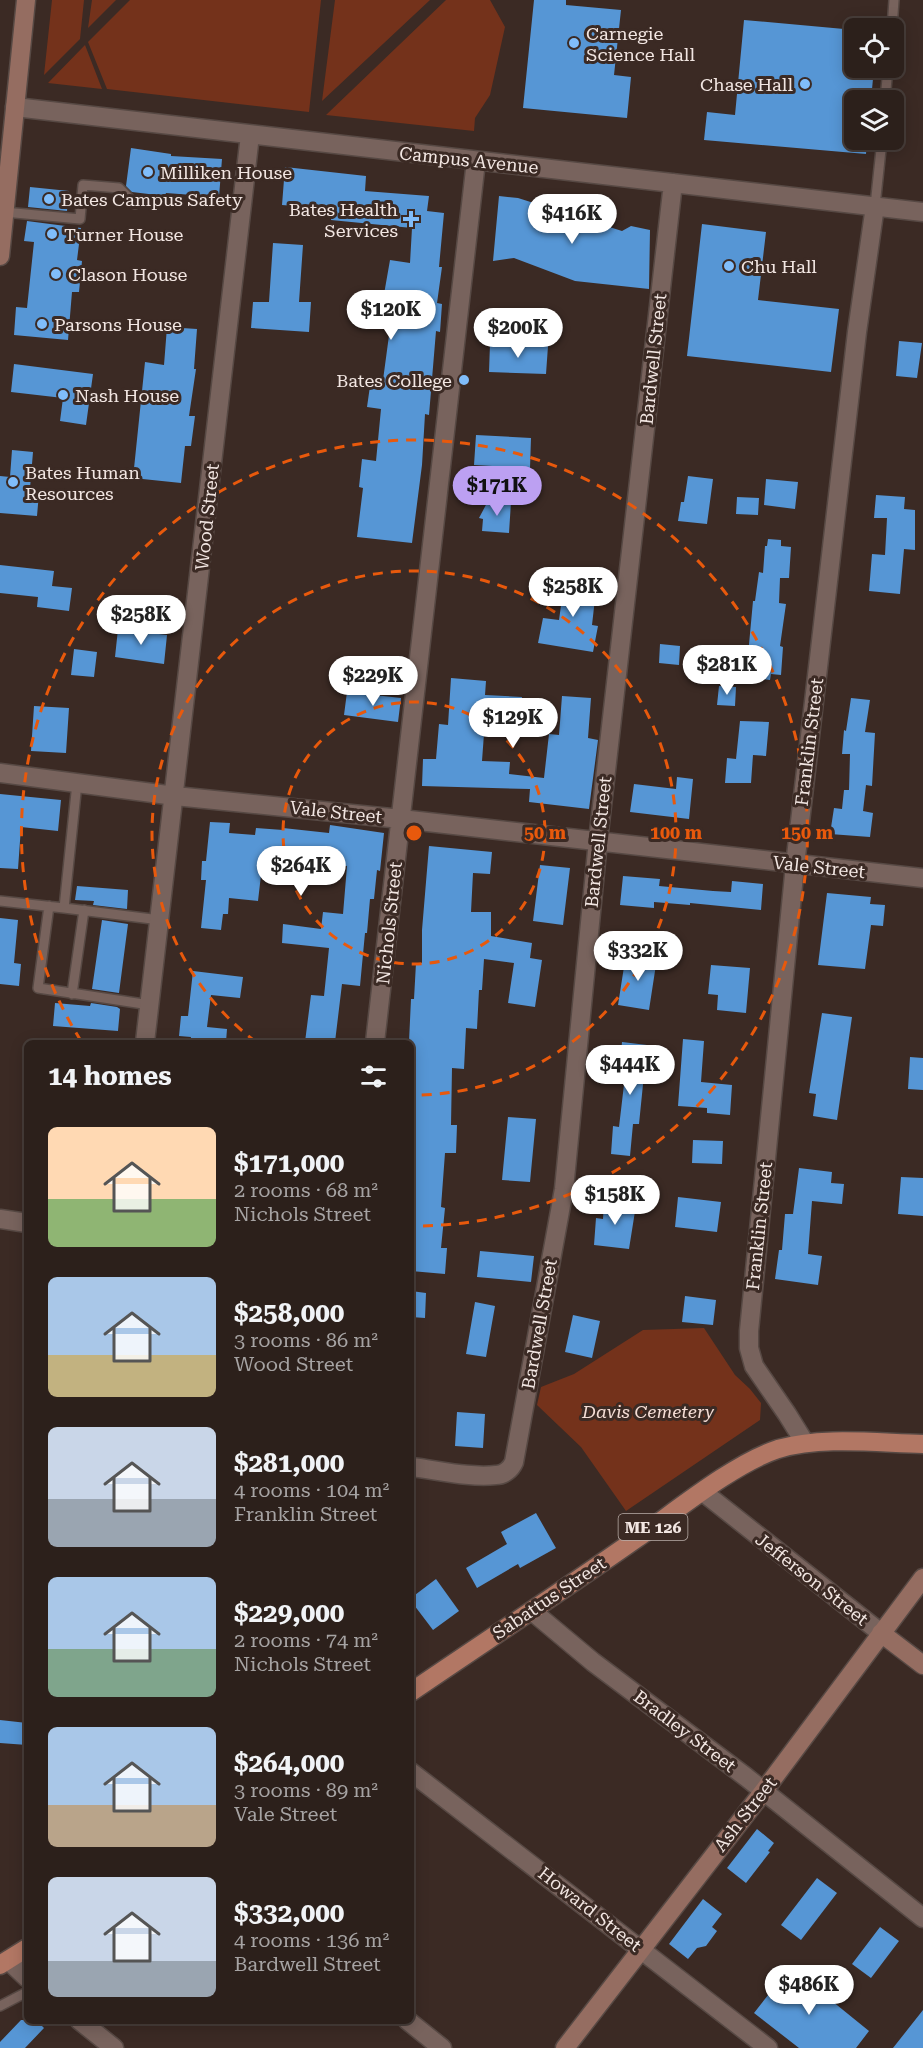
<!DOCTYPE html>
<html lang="en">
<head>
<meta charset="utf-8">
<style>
  :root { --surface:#2c201b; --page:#382d28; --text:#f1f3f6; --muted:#a6a3a3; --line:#483e3a; --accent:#bca0f2 }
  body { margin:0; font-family:"Roboto Serif",serif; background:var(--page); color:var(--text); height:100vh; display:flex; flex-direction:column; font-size:22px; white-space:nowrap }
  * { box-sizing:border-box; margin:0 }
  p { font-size:20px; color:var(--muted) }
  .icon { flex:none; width:33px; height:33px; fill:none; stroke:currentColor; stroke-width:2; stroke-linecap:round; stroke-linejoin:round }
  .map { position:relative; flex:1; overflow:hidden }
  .drawer { position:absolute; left:24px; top:1040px; width:390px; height:984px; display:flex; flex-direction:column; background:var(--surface); border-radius:9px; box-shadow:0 3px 15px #0003,0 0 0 2px var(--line) }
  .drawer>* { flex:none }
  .buttons { position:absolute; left:844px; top:18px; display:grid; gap:12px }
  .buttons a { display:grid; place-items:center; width:60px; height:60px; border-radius:9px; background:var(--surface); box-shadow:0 3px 15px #0003,0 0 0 2px var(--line); font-size:30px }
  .price { position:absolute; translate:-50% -51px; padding:0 14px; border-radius:21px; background:#fff; color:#222; font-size:20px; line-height:39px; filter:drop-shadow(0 2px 3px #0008) }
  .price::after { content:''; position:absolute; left:50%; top:36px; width:18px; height:14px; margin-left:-9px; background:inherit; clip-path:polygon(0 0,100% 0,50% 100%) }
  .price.on { background:var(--accent); color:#111 }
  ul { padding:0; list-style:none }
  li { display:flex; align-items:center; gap:18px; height:150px; padding:0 24px }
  li span { display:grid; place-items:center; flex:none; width:168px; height:120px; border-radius:9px; color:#555 }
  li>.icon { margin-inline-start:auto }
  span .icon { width:72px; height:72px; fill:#fffc; stroke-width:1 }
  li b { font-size:26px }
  h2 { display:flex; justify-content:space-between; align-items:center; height:72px; padding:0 24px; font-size:26px }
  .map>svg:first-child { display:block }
  .green { fill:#74321b }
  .building { fill:#5696d5 }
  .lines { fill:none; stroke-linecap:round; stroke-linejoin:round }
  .lane-casing { stroke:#574944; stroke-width:12 }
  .street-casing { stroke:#574944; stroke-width:21 }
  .secondary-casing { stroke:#574944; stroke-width:21 }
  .primary-casing { stroke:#574944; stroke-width:21 }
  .lane { stroke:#78635d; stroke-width:9 }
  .street { stroke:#78635d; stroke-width:18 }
  .secondary { stroke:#956d61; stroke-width:18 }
  .primary { stroke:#b27764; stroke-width:18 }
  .ring { fill:none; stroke:#e8590c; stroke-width:3; stroke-dasharray:10 8 }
  .poi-dot { fill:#80bdfa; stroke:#3b2a24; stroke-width:2 }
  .labels { text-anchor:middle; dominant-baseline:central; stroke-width:6; stroke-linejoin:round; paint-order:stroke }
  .shield { fill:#3b2a24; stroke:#bbaea9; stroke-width:1.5 }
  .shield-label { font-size:16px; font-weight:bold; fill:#f2e6e2 }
  .poi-label { font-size:18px; fill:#f2e6e2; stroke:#3b2a24; text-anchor:start }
  .street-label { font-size:18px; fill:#f2e6e2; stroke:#3b2a24 }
  .park-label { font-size:18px; font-style:italic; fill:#f5ddd5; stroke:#3b2a24 }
  .centre { fill:#e8590c; stroke:#3b2a24; stroke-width:3 }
  .ring-label { font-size:18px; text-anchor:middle; font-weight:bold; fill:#e8590c; stroke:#3b2a24; stroke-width:6; stroke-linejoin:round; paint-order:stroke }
</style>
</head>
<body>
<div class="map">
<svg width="923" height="2048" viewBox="0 0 923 2048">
  <rect width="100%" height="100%" fill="#3b2a24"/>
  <path class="green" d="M52,0H84L80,39L44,75Z
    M92,0H116L88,28Z
    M130,0H321L309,112L107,89L88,42Z
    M335,0H430L322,101Z
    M446,0H490L505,27L490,95L475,118L474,131L326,115Z
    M85,45L102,89L48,83Z
    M704,1328L735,1375L750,1389L761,1403L760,1420L626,1511L581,1447L537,1405L541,1387L574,1374L643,1330Z"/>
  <path class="building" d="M534,0H566V5L621,10L614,75L631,77L627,118L523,108Z
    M744,20L855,30V68H874L871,100H855V140H867L866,154L704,140L707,112L735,115Z
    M131,148L171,154V156L222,159L219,197L166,193L165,196L132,192L126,186Z
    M285,167L366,176L365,191L429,196L427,211L444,213L439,267H442L437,303L442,304L440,332L436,331L429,415L425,414L422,465L412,543L357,537L363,488L359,487L362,459L376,461L381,409L367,407L371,379L383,380L390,328H381L383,300L390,260L410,263L412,228L331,220L332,209L282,205Z
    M30,187L69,191L67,211L28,207Z
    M499,196L518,198L622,231L631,226L650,230L649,289L575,281L514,258L493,261Z
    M27,221L81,228L77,260L82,261L79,292H72L68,340L14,335L16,307L27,308L34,242L24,241Z
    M702,224L766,232L758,300L839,309L831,372L687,356Z
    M273,243L303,245L299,302H311L309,332L251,328L253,302H269Z
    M167,327L197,329L194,369H196L189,416H195L191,446H185L181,483L133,478L145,362L164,365Z
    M899,341L922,343L917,378L896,376Z
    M490,344L548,346L546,374L489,372Z
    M14,364L93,374L86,425L60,421L63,398L11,392Z
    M476,435L531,438L530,468L474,465Z
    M12,450L33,452L30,488L31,493H39L37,516L0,513V476L10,477Z
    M688,476L713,479L707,524L678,521L681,502H684Z
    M766,479L798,482L795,509L764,505Z
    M876,495L905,497L904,509L915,510V550L904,549L900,594L869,591L872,554L885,555L887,518H874Z
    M737,497L759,498L758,515L736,514Z
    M488,501L511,502L509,533L482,531L483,519L479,518Z
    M768,539L781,540V546L791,547L789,578H780L779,603L786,604L780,646L783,647L781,675L771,674L770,680L746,677L753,601H755L759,572L763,573L765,546H767Z
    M0,565L54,571L52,586L72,588L69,611L37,607L38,597L0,593Z
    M565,577L597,581L592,625L598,626L593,652L538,643L543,618L559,620Z
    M118,629L167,635L164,664L115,657Z
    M660,644L680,646L679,665L659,663Z
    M74,649L97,652L94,677L71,675Z
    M451,678L486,681L485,695L522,697L520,723L485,720L482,761L510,762L509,774L544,778L549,734L559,735L562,696L591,698L588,738L598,740L589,809L529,802L530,789L422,786L423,759H436L439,724L448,725Z
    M719,686L736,687L735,706L717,705Z
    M347,692L401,698L398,722L344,715Z
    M851,698L870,700L865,732L875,733L872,786L866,785L863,811L873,813L870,837L830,834L834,808L842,809L844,790H849L850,754H842L844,730L846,731Z
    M34,706L69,708L66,753L31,751Z
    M740,721L769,722L766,756L753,755L751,783H725L727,758L736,759Z
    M677,777L693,779L689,819L630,812L634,784L676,789Z
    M0,794L61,800L58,831L21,827L18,869L0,868Z
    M210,822L230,823L229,833L255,835L256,828L283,830V828L329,833L330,825L384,833L380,871L377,870L374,899H370L367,933H365L360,986L342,984L335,1042H305L311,995L324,996L329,948L282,943L283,924L321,929L323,912L343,914L347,866L304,860L302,878L261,875L258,901L229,898L228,914H223L221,930L201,928L206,880H201L202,861H206Z
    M429,846L492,852L490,874L473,873L471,912H491V936L532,943L530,958L542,960L535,1007L508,1003L514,963L484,959L482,990H479L477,1029L466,1028L464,1069L452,1068L451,1125H457L456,1153H445L441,1207L445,1208L441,1248H447L445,1274L411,1271V1042H409L411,999H414L416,963H422V930Z
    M540,865L570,868L563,925L533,921Z
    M623,876L660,879L659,886L713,891L731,892L732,881L763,884L761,910L690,903V905L654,902V908L620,905Z
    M77,886L128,890L127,909L93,905L94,901L75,900Z
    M827,893L871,897L870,904L885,905L883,926L871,925L865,969L818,965Z
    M0,918L18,920L14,963L21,964L19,986L0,984Z
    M102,920L128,924L119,993L92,989Z
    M626,954L657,958L649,1010L618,1005Z
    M711,965L750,968L746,1013L717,1010L718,995L708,994Z
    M193,971L243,977L240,998L211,995L207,1027L227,1029L226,1042H190L191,1037L179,1036L181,1016H188Z
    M55,1003L90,1006L91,1003L117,1007L120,1009L118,1031L53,1026Z
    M822,1013L852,1017L837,1120L813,1116L816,1094L809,1093Z
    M683,1039L704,1041L701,1082L732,1085L730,1115L707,1113V1108L678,1106Z
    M622,1042L647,1045L639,1124H633L630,1156L611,1154L613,1126L619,1127L625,1076L619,1075Z
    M910,1057L923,1058V1090L908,1089Z
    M508,1117L536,1119L530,1182L502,1180Z
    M693,1140L723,1141L722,1164L692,1163Z
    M799,1168L832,1172L831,1183L844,1184L842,1204L812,1201L808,1254L822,1256L818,1285L775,1279L779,1250H782L785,1214H793Z
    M901,1177L923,1178V1216L898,1214Z
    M678,1197L721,1202L717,1232L675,1227Z
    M604,1202L636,1205L629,1249L594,1245L596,1218L603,1219Z
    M480,1251L534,1256L531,1282L477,1277Z
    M411,1291L426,1293L425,1318L411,1317Z
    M685,1296L716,1300L713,1325L682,1322Z
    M475,1302L495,1306L486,1357L466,1354Z
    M573,1315L600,1321L592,1358L565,1352Z
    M457,1412L485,1414L483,1448L455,1446Z
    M536,1513L556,1548L520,1568L518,1564L477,1588L466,1568L507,1544L501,1532Z
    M436,1579L459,1611L433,1630L411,1601V1598Z
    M0,1720L27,1723V1745L0,1743Z
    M757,1829L774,1843L768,1851L770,1852L746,1883L727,1868Z
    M817,1878L837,1893L801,1940L781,1925Z
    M703,1899L722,1914L712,1927L717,1931L706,1946L697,1948L688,1959L669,1944Z
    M880,1927L899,1941L871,1978L852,1964Z
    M790,1967L869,2031L856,2048H799L754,2013Z
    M923,2010V2048H893Z
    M21,2020H36L44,2028L25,2048H0V2042Z"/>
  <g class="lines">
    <g class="lane-casing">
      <path id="lane" d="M892,28L894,0
        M885,100L888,68
        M875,206L882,140
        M4,212L80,219L83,185L119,188L135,204
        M0,901L64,908L77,783
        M49,906L38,988L150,1005
        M64,908L160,920
        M72,994L84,910
        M0,2006L27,1992"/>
    </g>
    <g class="street-casing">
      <path id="street" d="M15,107L923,212
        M0,773L175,796L401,819L923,878
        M145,1042L250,135
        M375,1042L476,161
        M0,1219L27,1223
        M805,1443L787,1414L754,1366L749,1348V1331L795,865L857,332L875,206
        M411,1467C438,1470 469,1478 496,1475C504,1475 511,1469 514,1462L564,1189L598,841L673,183
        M703,1492L881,1633
        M532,1611L593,1662L746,1777L923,1918
        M411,1772L768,2048
        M8,1960L27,1978
        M79,2020L114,2048
        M407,2020L442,2048"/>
    </g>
    <g class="secondary-casing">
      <path id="secondary" d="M0,256L26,0
        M881,1633L923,1665
        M565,2048L763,1792L923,1578"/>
    </g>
    <g class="primary-casing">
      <path id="primary" d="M411,1692C486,1641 562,1591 636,1539C676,1511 733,1464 778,1449C822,1436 877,1443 923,1444
        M0,1965L27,1948"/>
    </g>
    <use href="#lane" class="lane"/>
    <use href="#street" class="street"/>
    <use href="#secondary" class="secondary"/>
    <use href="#primary" class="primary"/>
  </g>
  <g class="ring">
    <circle cx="414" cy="833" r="131"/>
    <path d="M256 1042A262 262 0 1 1 412 1095"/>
    <path d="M81 1041A393 393 0 1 1 414 1226"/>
  </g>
  <g class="poi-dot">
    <circle cx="574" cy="43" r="6"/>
    <circle cx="805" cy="84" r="6"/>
    <circle cx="148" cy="172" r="6"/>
    <circle cx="49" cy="199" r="6"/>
    <path d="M408 210h6v6h6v6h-6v6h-6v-6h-6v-6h6z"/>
    <circle cx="52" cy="234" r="6"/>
    <circle cx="729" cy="266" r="6"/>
    <circle cx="56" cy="274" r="6"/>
    <circle cx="42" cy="324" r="6"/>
    <circle cx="464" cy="380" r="6"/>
    <circle cx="63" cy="395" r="6"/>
    <circle cx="13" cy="482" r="6"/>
  </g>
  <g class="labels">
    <rect class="shield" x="618.5" y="1514" width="69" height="26" rx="4.5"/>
    <g class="shield-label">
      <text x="653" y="1527">ME 126</text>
    </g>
    <g class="poi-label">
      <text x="586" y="33">Carnegie<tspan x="586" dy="21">Science Hall</tspan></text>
      <text x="793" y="84" text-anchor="end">Chase Hall</text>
      <text x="160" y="172">Milliken House</text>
      <text x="61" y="199">Bates Campus Safety</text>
      <text x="398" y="209" text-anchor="end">Bates Health<tspan x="398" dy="21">Services</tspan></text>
      <text x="64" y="234">Turner House</text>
      <text x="741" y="266">Chu Hall</text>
      <text x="68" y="274">Clason House</text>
      <text x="54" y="324">Parsons House</text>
      <text x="452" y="380" text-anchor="end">Bates College</text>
      <text x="75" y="395">Nash House</text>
      <text x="25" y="472">Bates Human<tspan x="25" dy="21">Resources</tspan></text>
    </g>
    <g class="street-label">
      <text transform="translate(469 160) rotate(6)">Campus Avenue</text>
      <text transform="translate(653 359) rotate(-84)">Bardwell Street</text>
      <text transform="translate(207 517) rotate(-84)">Wood Street</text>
      <text transform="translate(809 742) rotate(-83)">Franklin Street</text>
      <text transform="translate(336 812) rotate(6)">Vale Street</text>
      <text transform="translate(598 842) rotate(-84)">Bardwell Street</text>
      <text transform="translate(819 867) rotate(6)">Vale Street</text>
      <text transform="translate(389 923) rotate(-84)">Nichols Street</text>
      <text transform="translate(759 1226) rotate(-84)">Franklin Street</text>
      <text transform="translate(539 1324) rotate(-80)">Bardwell Street</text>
      <text transform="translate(812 1579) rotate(38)">Jefferson Street</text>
      <text transform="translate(549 1598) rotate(-34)">Sabattus Street</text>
      <text transform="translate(685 1731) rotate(37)">Bradley Street</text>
      <text transform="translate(745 1814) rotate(-52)">Ash Street</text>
      <text transform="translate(590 1909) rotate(38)">Howard Street</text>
    </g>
    <g class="park-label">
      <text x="648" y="1411">Davis Cemetery</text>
    </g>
  </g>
  <circle cx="414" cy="833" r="9" class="centre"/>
  <g class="ring-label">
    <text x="545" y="839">50 m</text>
    <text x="676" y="839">100 m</text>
    <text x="807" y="839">150 m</text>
  </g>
</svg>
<div class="buttons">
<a><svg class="icon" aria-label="locate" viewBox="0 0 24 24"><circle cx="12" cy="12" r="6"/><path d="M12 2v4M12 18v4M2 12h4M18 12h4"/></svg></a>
<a><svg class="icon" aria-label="layers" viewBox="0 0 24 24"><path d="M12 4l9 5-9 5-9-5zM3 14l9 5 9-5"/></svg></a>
</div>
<b class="price" style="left:572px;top:245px">$416K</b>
<b class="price" style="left:391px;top:341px">$120K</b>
<b class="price" style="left:518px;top:359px">$200K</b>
<b class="price on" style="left:497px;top:517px">$171K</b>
<b class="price" style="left:573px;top:618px">$258K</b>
<b class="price" style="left:141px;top:646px">$258K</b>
<b class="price" style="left:727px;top:696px">$281K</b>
<b class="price" style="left:373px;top:707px">$229K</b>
<b class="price" style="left:513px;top:749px">$129K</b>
<b class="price" style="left:301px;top:897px">$264K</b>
<b class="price" style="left:638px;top:982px">$332K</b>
<b class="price" style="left:630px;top:1096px">$444K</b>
<b class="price" style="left:615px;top:1226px">$158K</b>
<b class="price" style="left:809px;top:2016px">$486K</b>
<section class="drawer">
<h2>14 homes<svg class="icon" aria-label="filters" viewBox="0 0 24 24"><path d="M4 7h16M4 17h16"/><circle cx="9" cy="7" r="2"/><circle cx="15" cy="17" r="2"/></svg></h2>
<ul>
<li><span style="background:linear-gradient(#ffd9b3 60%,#8fb573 0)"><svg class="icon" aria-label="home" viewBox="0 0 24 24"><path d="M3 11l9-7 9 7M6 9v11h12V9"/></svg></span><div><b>$171,000</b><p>2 rooms · 68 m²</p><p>Nichols Street</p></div></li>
<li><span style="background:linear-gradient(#a9c7e8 65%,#c2b280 0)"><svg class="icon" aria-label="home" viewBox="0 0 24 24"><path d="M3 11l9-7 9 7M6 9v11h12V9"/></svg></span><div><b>$258,000</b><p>3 rooms · 86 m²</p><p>Wood Street</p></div></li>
<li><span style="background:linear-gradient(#c9d6e8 60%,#9aa5b1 0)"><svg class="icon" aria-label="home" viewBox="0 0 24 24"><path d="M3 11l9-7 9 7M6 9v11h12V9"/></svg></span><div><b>$281,000</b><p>4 rooms · 104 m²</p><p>Franklin Street</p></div></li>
<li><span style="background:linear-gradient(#a9c7e8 60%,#7fa58c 0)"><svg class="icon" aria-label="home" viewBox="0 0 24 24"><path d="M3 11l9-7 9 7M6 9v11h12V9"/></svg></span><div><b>$229,000</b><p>2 rooms · 74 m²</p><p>Nichols Street</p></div></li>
<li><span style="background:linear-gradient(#a9c7e8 65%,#b9a48a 0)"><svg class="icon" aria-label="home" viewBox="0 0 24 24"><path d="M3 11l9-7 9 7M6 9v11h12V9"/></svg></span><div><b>$264,000</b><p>3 rooms · 89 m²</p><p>Vale Street</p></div></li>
<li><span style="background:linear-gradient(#c9d6e8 70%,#9aa5b1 0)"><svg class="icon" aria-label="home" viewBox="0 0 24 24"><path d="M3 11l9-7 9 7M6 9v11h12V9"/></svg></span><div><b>$332,000</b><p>4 rooms · 136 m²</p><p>Bardwell Street</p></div></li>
</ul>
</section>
</div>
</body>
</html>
